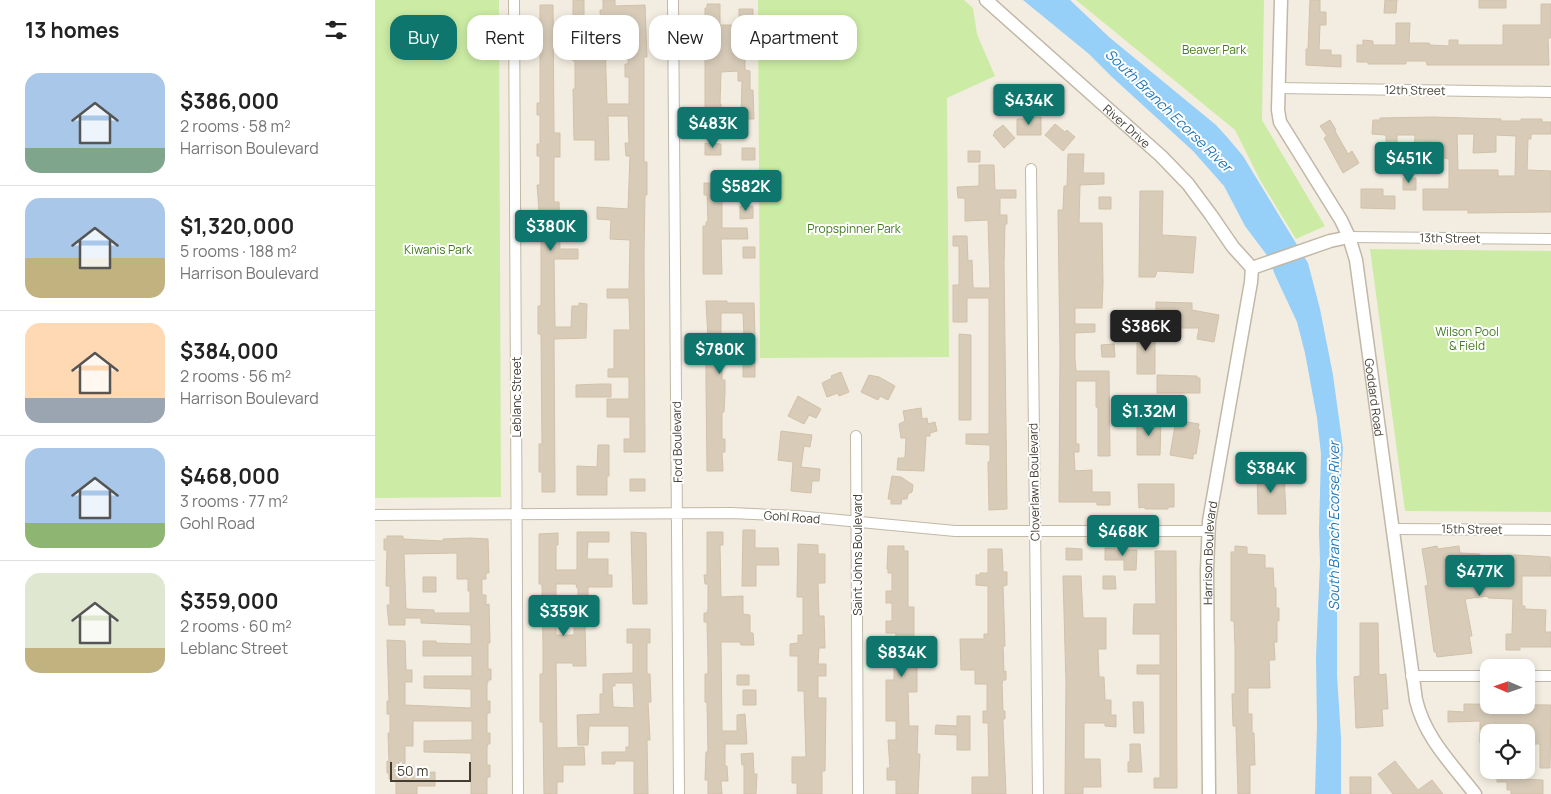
<!DOCTYPE html>
<html lang="en">
<head>
<meta charset="utf-8">
<style>
  :root { --surface:#fff; --page:#f2f2f2; --text:#222; --muted:#767676; --line:#e0e0e0; --accent:#0f766e }
  body { margin:0; font-family:Manrope,sans-serif; background:var(--page); color:var(--text); height:100vh; display:flex; flex-direction:column; font-size:19px; white-space:nowrap }
  * { box-sizing:border-box; margin:0 }
  p { font-size:16px; color:var(--muted) }
  .icon { flex:none; width:28px; height:28px; fill:none; stroke:currentColor; stroke-width:2; stroke-linecap:round; stroke-linejoin:round }
  .map { position:relative; flex:1; overflow:hidden }
  .side { display:flex; flex-direction:column; background:var(--surface); width:375px }
  .side>* { flex:none }
  .guide { position:absolute; left:15px; top:15px; width:475px; height:45px; display:flex; gap:10px }
  .needle { width:32px; rotate:272deg }
  .controls { position:absolute; left:1105px; top:659px; display:grid; gap:10px }
  .controls a { display:grid; place-items:center; width:55px; height:55px; border-radius:10px; background:var(--surface); box-shadow:0 2px 8px #0003; font-size:25px }
  .scale { position:absolute; left:15px; bottom:12px; width:81px; box-sizing:border-box; padding-left:5px; border:2px solid #443d32; border-top:0; font-size:14px; line-height:18px; white-space:nowrap; color:#443d32; -webkit-text-stroke:4px #fff; paint-order:stroke }
  .price { position:absolute; translate:-50% -42px; padding:0 11px; border-radius:5px; background:var(--accent); color:#fff; font-size:16px; line-height:32px; filter:drop-shadow(0 1px 2px #0008) }
  .price::after { content:''; position:absolute; left:50%; top:30px; width:15px; height:11px; margin-left:-8px; background:inherit; clip-path:polygon(0 0,100% 0,50% 100%) }
  .price.selected { background:#222; color:#fff }
  ul { padding:0; list-style:none }
  li { display:flex; align-items:center; gap:15px; height:125px; padding:0 25px }
  li+li { border-top:1px solid var(--line) }
  li span { display:grid; place-items:center; flex:none; width:140px; height:100px; border-radius:15px; color:#555 }
  li>.icon { margin-inline-start:auto }
  span .icon { width:60px; height:60px; fill:#fffc; stroke-width:1 }
  li b { font-size:21px }
  h2 { display:flex; justify-content:space-between; align-items:center; height:60px; padding:0 25px; font-size:21px }
  .chip { padding:0 18px; border-radius:15px; background:var(--surface); box-shadow:0 2px 8px #0003; font-size:18px; line-height:45px }
  .chip.selected { background:var(--accent); color:#fff }
  main { display:flex; flex:1; min-height:0 }
  .map>svg:first-child { display:block }
  .green { fill:#cceca5 }
  .water { fill:#96cff7 }
  .building { fill:#d8ccb9; stroke:#d1c1a8; fill-rule:evenodd }
  .lines { fill:none; stroke-linecap:round; stroke-linejoin:round }
  .minor-casing { stroke:#c1b8a6; stroke-width:12 }
  .tertiary-casing { stroke:#c1b8a6; stroke-width:15 }
  .minor { stroke:#fff; stroke-width:10 }
  .tertiary { stroke:#fff; stroke-width:12 }
  .labels { text-anchor:middle; dominant-baseline:central; stroke-width:4; stroke-linejoin:round; paint-order:stroke }
  .park-label { font-size:12px; fill:#437b20; stroke:#fff }
  .street-label { font-size:12px; fill:#443d32; stroke:#fff }
  .water-label { font-size:14px; font-style:italic; fill:#2279b9; stroke:#fff }
</style>
</head>
<body>
<main>
<section class="side">
<h2>13 homes<svg class="icon" aria-label="filters" viewBox="0 0 24 24"><path d="M4 7h16M4 17h16"/><circle cx="9" cy="7" r="2"/><circle cx="15" cy="17" r="2"/></svg></h2>
<ul>
<li><span style="background:linear-gradient(#a9c7e8 75%,#7fa58c 0)"><svg class="icon" aria-label="home" viewBox="0 0 24 24"><path d="M3 11l9-7 9 7M6 9v11h12V9"/></svg></span><div><b>$386,000</b><p>2 rooms · 58 m²</p><p>Harrison Boulevard</p></div></li>
<li><span style="background:linear-gradient(#a9c7e8 60%,#c2b280 0)"><svg class="icon" aria-label="home" viewBox="0 0 24 24"><path d="M3 11l9-7 9 7M6 9v11h12V9"/></svg></span><div><b>$1,320,000</b><p>5 rooms · 188 m²</p><p>Harrison Boulevard</p></div></li>
<li><span style="background:linear-gradient(#ffd9b3 75%,#9aa5b1 0)"><svg class="icon" aria-label="home" viewBox="0 0 24 24"><path d="M3 11l9-7 9 7M6 9v11h12V9"/></svg></span><div><b>$384,000</b><p>2 rooms · 56 m²</p><p>Harrison Boulevard</p></div></li>
<li><span style="background:linear-gradient(#a9c7e8 75%,#8fb573 0)"><svg class="icon" aria-label="home" viewBox="0 0 24 24"><path d="M3 11l9-7 9 7M6 9v11h12V9"/></svg></span><div><b>$468,000</b><p>3 rooms · 77 m²</p><p>Gohl Road</p></div></li>
<li><span style="background:linear-gradient(#dfe7d0 75%,#c2b280 0)"><svg class="icon" aria-label="home" viewBox="0 0 24 24"><path d="M3 11l9-7 9 7M6 9v11h12V9"/></svg></span><div><b>$359,000</b><p>2 rooms · 60 m²</p><p>Leblanc Street</p></div></li>
</ul>
</section>
<div class="map">
<svg width="1176" height="794" viewBox="0 0 1176 794">
  <rect width="100%" height="100%" fill="#f3ede1"/>
  <path class="green" d="M0,0H124L126,497L0,498Z
    M383,0H589L598,8L602,34L620,76L572,98L574,357L385,358Z
    M701,0H889L887,120L950,226L921,239L885,180L860,130Z
    M995,249L1176,251V512L1030,511Z"/>
  <path class="water" d="M648,0H695L734,37L841,125L852,137L868,156L933,263L945,309L958,375L968,448L963,522L962,604V675L966,737V794H940L942,726L941,657L945,563L944,531L946,454L942,418L930,353L922,322L900,275L894,258L870,226L849,186L818,151L737,77L714,54Z"/>
  <path class="building" d="M198,0H209V29H226L225,10H228V0H240V6L270,5L272,57H269V162H272V195H270L269,254L270,452H249V439H255V417H232V399H254V377H233V369H239V330H255L254,298H232V289H254L255,240L235,239L236,220L222,219V207L253,209L255,156H251L250,143H254L253,116H233L234,160H220V140H199L198,89H200V61H198ZM230,41L253,42V64H250V77H254V104H232Z
    M935,0H945V12H951V25H945L944,50H956V55H966V67L931,65V49H933Z
    M1010,0H1022L1021,13H1009Z
    M1104,0H1131V8H1104Z
    M332,4H345V25H364V9H378V21H375V41H370V70L375,71V90H378L379,119H366L367,81H363V71L346,72L345,104H346V116H330V8H332Z
    M1166,4H1176V38H1173L1174,65H1052L1051,61H1031V64H993V62H982V45H988V40L998,41V45H1021V23H1035L1034,43H1054L1055,45L1074,46V40H1083V45H1128V25H1166Z
    M165,5H178L179,133H185V157H179V202H184L185,249H203V259H179L180,327H196L197,306H204V303L212,304L211,338L179,339L180,492H167V472H164V444H167L166,334H163V306H166V210H164L162,185H165V156H162V144H165V115H162V103H165Z
    M654,117H666V135H642V119H654Z
    M1057,117L1126,119V121H1146V119H1167V122H1176V134H1156V139H1153L1152,170L1176,171V212L1093,213V210H1048V189H1074V159L1069,158V143L1052,142V159H1039L1040,135H1022V157H1011V135L997,134L998,120H1005V118ZM1082,134H1099L1098,153L1121,152V135L1141,136L1140,176H1123V170H1083Z
    M955,120L961,130L960,131L973,154L977,151L984,163L968,173L949,138L952,136L945,126Z
    M680,124L690,132L692,130L700,137L688,151L670,135Z
    M628,125L640,138L629,148L618,135L620,133L619,132Z
    M330,143L346,144V155H330Z
    M367,148H380V160H367Z
    M593,151H605V162H593Z
    M693,154H709L708,173H729V184L705,185L704,223H727L728,283L727,308H700V324H720V332L700,333V359L701,371H734L735,456H723V407H721V381H701V444H704V452H699L700,471L717,470V492H735V505H722V502H684L685,353L683,210H688L689,186H692Z
    M604,165H619L620,190H641V198H625V215H632V224H630L629,264L632,509L614,510L613,462H615V445L591,444V434H614V298H592V322H578V285H584V246H578V236H592L593,261L597,260L598,288H615L613,220L590,221V198H583L582,187L604,186Z
    M1028,178H1041V190H1028Z
    M329,183H347V228H372L373,239H346L347,274H328V226H331V222H333L332,195H329Z
    M986,189H1008V196H1020V209L986,208Z
    M765,191H788L787,235L821,237L818,273L782,271L780,277H764Z
    M724,197H736V209H724Z
    M365,206H378V218L365,219Z
    M368,247H380V258H368Z
    M331,301H352V303H379L380,337H369L368,313H346V340H350V352H347V380H350V393L349,412H347V439H350V452H347L348,471H332L331,380V340H333Z
    M781,302L817,303V310L844,315L839,342L822,339L824,328H781Z
    M762,330H780V374H762Z
    M584,334L596,335V420H584Z
    M739,344L740,357H727L726,345Z
    M368,361H380V377H368Z
    M466,372L474,392L464,396L463,393L452,397L447,383L457,378L456,376Z
    M494,375L504,377L520,386L513,400L505,396L503,400L486,392Z
    M782,375L822,376V378H825V393H782Z
    M224,384H236V397H201V385Z
    M423,396L446,409L441,418L434,415L429,424L413,416Z
    M546,408L547,419L552,418L553,424L560,422L562,431L555,433V436H551L549,471L522,470L523,458H530L531,438H526L524,424L530,421L528,411Z
    M762,420H786L785,455H762Z
    M801,420L824,424L823,429L825,430L821,454H818V459L795,455Z
    M406,431L437,435L435,447L429,446L426,467L445,469L444,481H437L436,493L416,491L418,462L403,460Z
    M223,445H234V476H232V495H202V466L222,467Z
    M909,473L911,514H883L882,474Z
    M517,476L526,477L538,485L537,492L533,494L532,499H527L526,504H516V499H513Z
    M255,479H270V491H255Z
    M763,484H799V507H793V509H770V507L764,508Z
    M368,530H380V548H403L404,565H381V586H367Z
    M202,532H234V542H213L212,559H233V575H237V587H213V607H211V627H210L211,666H198V663H181L182,748L209,747L210,765H188V782H182V794H169L168,722H165V674H168V643L167,584H164V534L183,533V545H181V570H202ZM181,584H201L202,588H203V617H199V635H181Z
    M256,532L271,533L272,604H258Z
    M332,532H348V545H345L346,597L368,596V614L375,615V633H378L379,645H366L365,642H346L347,731H362V715L370,714L372,744H350V766H352L353,781H346L347,794H333V780H330L331,752H333L332,702H330V674H333V660L332,622H329V613H332L333,609V584H330L329,575H332Z
    M12,536H28V539L68,541V539L95,538L113,539L114,573H111V579H107V595H111V605L114,604L115,643H113V669H116V680H113V683H112V701H115V713H112V733H115V744H113L112,747V765H115V777H112V794H96V753L49,752V741L97,740V721H38V746H30V766H39V773L60,772V786H42V794H21V779H14V773H12V761L14,762L13,733H15V714H12V701H14L12,640L30,641L31,670H37V682H30V705L96,708V689L49,688V676H97V656H48V641H61V643L96,644V625L46,623V618H30V625H14L12,605H15V586H11L12,550H9V539H12ZM82,553V579H93V591H95V613H59V610L31,609L29,554Z
    M423,544L443,545V554H450V583H443L444,616H449L450,648H444L443,664H451V676H443V698H451L450,771H447V794H422V783H417V757H431L429,691H423V656H415V644L423,643V635H428V597H422Z
    M513,546H529V551H533V607H539V644H546V656H542V692H533L534,726H543L542,754H545L543,794H521V780H512V768H515L513,740H521V721H511V680H519V663H512V650H520L521,633H511V621H517V603H511V591H517V573H513V569H512Z
    M860,546L872,547V554L890,555V568H898L899,588H901V608H904V621H902V642H899L900,660H894L895,688H873V714H877V733H879L880,765H875V794H863L861,726H858L857,694H860V646L859,621H856V552H860Z
    M1062,546L1063,549L1084,546L1085,553L1105,554V556L1141,555L1175,557L1176,576H1147V606H1150V609L1171,610L1170,632H1176V647H1145V650H1131V634H1137L1138,599L1113,598V596L1090,599L1095,625L1097,636H1094L1097,653L1062,657L1061,652H1059L1050,586L1053,585L1047,549Z
    M691,548L707,549V560H691Z
    M730,548H740V550H762L761,570H749V560H730Z
    M613,549H627L628,572H632V585L628,586L630,646H628L629,672L631,671V680H628L627,684L628,711H630V719H628V723L631,794H597V777H614L613,723H608V711H612V684H600V670H586L585,639H609V634H613V586L601,585V575H605V573H613Z
    M780,551H801L802,788H779V778H785V674H762V665H785V634H758L759,604H781Z
    M688,576H706L708,618H731V649H723L724,677H729L730,700H736V715H741V727L730,726V723H709V759H725L726,787H708V794H690L691,683Z
    M728,576H740L741,589H728Z
    M48,577H61V592H48Z
    M985,623H1003L1004,675L1011,674L1013,709H1007L1008,726L981,728L979,677L985,676Z
    M252,629H275V643H272V674H275L276,702H273L275,740H272L273,794H259V761H240V764H227V752H251V747H254V726H214L213,745H203L202,715L225,714V694H228V674L258,673V643H252ZM240,683H258L259,708L238,707L237,686H240Z
    M362,675H374V685H362Z
    M368,690H381V705H368Z
    M758,702H768L769,733H759Z
    M1089,704L1176,705L1175,768H1165V744H1151V732H1114V743H1105V721L1073,722V711L1089,712Z
    M582,716H595V750H582V735L560,734L561,725L582,726Z
    M755,744H765L767,772H753V762H755Z
    M378,753L379,774H382L381,794H369V765H367L366,754Z
    M1020,761L1043,790L1057,780L1068,794H1018L1003,774Z
    M1122,770L1145,773V779L1168,780V794H1136V790H1132V782H1122Z
    M975,777H996V794H975Z"/>
  <g class="lines">
    <g class="minor-casing">
      <path id="minor" d="M139,0L143,794
        M298,0L304,794
        M903,88L1176,92
        M656,169L663,794
        M974,237L1176,239
        M481,436L483,794
        M0,515L356,513L422,516L580,531H833
        M1018,529L1176,530
        M1036,676H1114
        M1151,676H1176"/>
    </g>
    <g class="tertiary-casing">
      <g id="tertiary">
        <path id="s1" d="M611,0L786,156L813,184L836,215L858,247L877,268"/>
        <path id="s2" d="M906,0L903,110L905,122L966,220L974,237L981,260L1041,700C1050,738 1077,764 1100,794"/>
        <path d="M877,268L955,241L974,237"/>
        <path id="s3" d="M834,794L832,570L834,521L876,282L877,268"/>
      </g>
    </g>
    <use href="#minor" class="minor"/>
    <use href="#tertiary" class="tertiary"/>
  </g>
  <g class="labels">
    <g class="park-label">
      <text x="839" y="49">Beaver Park</text>
      <text x="479" y="228">Propspinner Park</text>
      <text x="63" y="249">Kiwanis Park</text>
      <text x="1092" y="331">Wilson Pool<tspan x="1092" dy="14">&amp; Field</tspan></text>
    </g>
    <g class="street-label">
      <text transform="translate(1040 90) rotate(1)">12th Street</text>
      <text stroke="none"><textPath href="#s1" startOffset="189">River Drive</textPath></text>
      <text transform="translate(1075 238) rotate(1)">13th Street</text>
      <text transform="translate(141 397) rotate(-90)">Leblanc Street</text>
      <text stroke="none"><textPath href="#s2" startOffset="419">Goddard Road</textPath></text>
      <text transform="translate(302 442) rotate(-91)">Ford Boulevard</text>
      <text transform="translate(659 482) rotate(-91)">Cloverlawn Boulevard</text>
      <text transform="translate(417 517) rotate(4)">Gohl Road</text>
      <text transform="translate(1097 529) rotate(1)">15th Street</text>
      <text stroke="none"><textPath href="#s3" startOffset="241">Harrison Boulevard</textPath></text>
      <text transform="translate(482 555) rotate(-90)">Saint Johns Boulevard</text>
    </g>
    <g class="water-label">
      <text transform="translate(794 110) rotate(44)">South Branch Ecorse River</text>
      <text transform="translate(958 526) rotate(-90)">South Branch Ecorse River</text>
    </g>
  </g>
</svg>
<div class="controls">
<a><svg class="needle" viewBox="-14 -14 28 28"><path d="M0-13l5 13h-10z" fill="#e53935"/><path d="M0 13l5-13h-10z" fill="#767676"/></svg></a>
<a><svg class="icon" aria-label="locate" viewBox="0 0 24 24"><circle cx="12" cy="12" r="6"/><path d="M12 2v4M12 18v4M2 12h4M18 12h4"/></svg></a>
</div>
<div class="scale">50 m</div>
<b class="price" style="left:654px;top:126px">$434K</b>
<b class="price" style="left:338px;top:149px">$483K</b>
<b class="price" style="left:1034px;top:184px">$451K</b>
<b class="price" style="left:371px;top:212px">$582K</b>
<b class="price" style="left:176px;top:252px">$380K</b>
<b class="price selected" style="left:771px;top:352px">$386K</b>
<b class="price" style="left:345px;top:375px">$780K</b>
<b class="price" style="left:774px;top:437px">$1.32M</b>
<b class="price" style="left:896px;top:494px">$384K</b>
<b class="price" style="left:748px;top:557px">$468K</b>
<b class="price" style="left:1105px;top:597px">$477K</b>
<b class="price" style="left:189px;top:637px">$359K</b>
<b class="price" style="left:527px;top:678px">$834K</b>
<div class="guide">
<a class="chip selected">Buy</a>
<a class="chip">Rent</a>
<a class="chip">Filters</a>
<a class="chip">New</a>
<a class="chip">Apartment</a>
</div>
</div>
</main>
</body>
</html>
